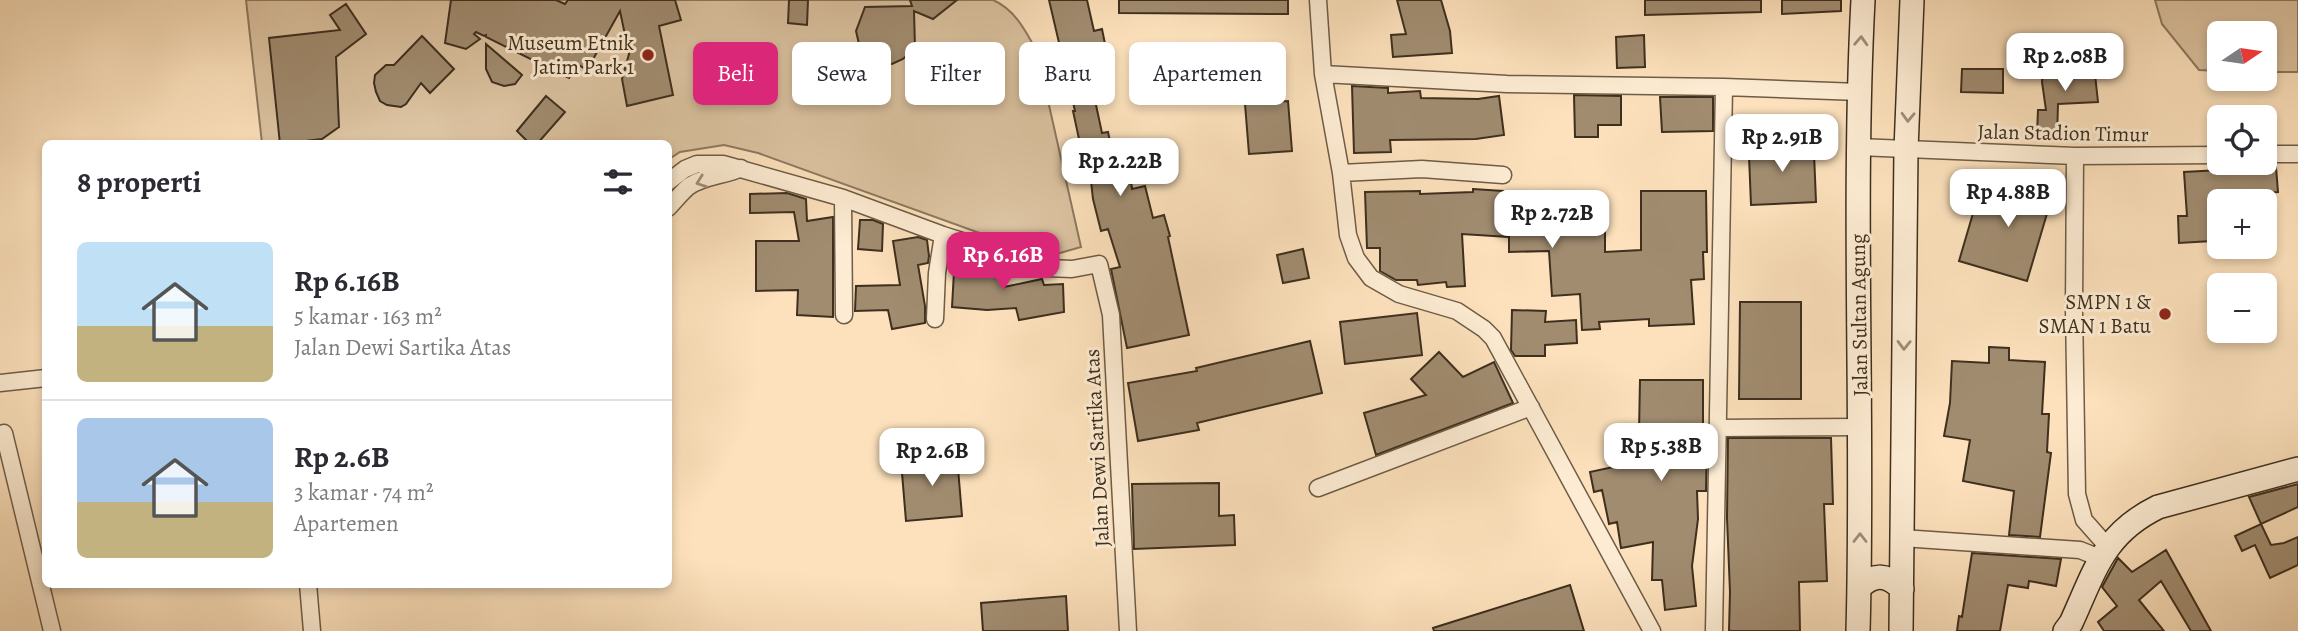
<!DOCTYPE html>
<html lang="id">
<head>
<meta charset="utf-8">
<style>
  :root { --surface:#fff; --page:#f2f2f3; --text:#2b2b33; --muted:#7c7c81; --line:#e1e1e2; --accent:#db2777 }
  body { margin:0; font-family:Alegreya,serif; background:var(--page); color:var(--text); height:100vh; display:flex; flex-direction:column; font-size:26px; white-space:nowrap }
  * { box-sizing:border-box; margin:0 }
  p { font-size:23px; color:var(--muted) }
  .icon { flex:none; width:38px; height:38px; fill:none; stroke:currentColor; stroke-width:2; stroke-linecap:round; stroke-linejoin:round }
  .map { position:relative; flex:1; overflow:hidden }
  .details { position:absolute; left:42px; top:140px; width:630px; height:448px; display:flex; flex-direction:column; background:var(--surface); border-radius:10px; box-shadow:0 4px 10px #0003 }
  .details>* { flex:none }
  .hud { position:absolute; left:693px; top:42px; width:665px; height:63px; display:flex; gap:14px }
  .needle { width:46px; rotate:77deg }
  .tools { position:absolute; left:2207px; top:21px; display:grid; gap:14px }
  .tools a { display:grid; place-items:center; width:70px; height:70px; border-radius:10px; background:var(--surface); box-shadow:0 4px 10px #0003; font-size:35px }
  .price { position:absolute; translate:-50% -60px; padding:0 16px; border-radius:14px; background:#fff; color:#222; font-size:23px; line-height:46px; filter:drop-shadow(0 2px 4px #0008) }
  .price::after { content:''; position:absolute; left:50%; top:42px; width:21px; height:16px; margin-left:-10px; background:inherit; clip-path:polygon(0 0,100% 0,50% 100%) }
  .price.current { background:var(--accent); color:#fff }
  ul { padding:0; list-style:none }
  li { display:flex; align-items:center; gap:21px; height:175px; padding:0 35px }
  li+li { border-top:2px solid var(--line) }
  li span { display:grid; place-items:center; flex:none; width:196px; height:140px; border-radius:10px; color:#555 }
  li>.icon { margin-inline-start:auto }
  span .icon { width:84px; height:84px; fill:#fffc; stroke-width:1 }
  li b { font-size:30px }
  h2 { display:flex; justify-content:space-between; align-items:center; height:84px; padding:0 35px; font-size:30px }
  .tag { padding:0 24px; border-radius:10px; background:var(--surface); box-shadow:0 4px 10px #0003; font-size:24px; line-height:63px }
  .tag.current { background:var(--accent); color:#fff }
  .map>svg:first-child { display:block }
  .green { fill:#dcc3a1; stroke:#8d7960; stroke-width:2 }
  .building { fill:#a18c70; stroke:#3e2f1e; stroke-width:2 }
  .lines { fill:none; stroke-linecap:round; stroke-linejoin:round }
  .street-casing { stroke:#6e5c46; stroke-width:19 }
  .secondary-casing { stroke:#3e2f1e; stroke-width:26 }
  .street { stroke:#fdecd3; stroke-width:16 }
  .secondary { stroke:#fdecd3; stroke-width:23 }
  .oneway { stroke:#9e8e78 }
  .poi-dot { fill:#8f2418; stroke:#fdecd3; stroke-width:2.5 }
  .labels { text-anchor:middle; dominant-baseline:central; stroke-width:6; stroke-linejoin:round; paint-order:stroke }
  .poi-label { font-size:21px; fill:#3e2f1e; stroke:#fdecd3; text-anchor:end }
  .street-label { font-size:21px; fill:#3e2f1e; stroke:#fdecd3 }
</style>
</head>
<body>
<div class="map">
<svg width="2298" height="631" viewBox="0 0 2298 631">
  <rect width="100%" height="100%" fill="#fce1bc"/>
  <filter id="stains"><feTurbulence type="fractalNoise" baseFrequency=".00286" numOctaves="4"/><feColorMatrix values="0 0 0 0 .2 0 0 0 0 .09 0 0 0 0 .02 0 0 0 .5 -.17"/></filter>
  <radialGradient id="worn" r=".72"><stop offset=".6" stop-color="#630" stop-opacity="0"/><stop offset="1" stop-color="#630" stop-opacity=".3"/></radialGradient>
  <path class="green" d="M246,0H993C1015,9 1027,33 1037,52L1081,247L1046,257L758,153L724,145L680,152L669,159L668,144L262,143Z
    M2155,0H2298V72H2265L2264,33H2219V71L2199,70L2162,24Z"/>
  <path class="building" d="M451,0H556L565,4L568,0H675L681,20L659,26L673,95L627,106L622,79L629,54L620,11L587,70L577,64L569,78L486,37V35L484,36L476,32L474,34L480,39L466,49L445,43Z
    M789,0H808L807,25L788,23Z
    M910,0H957L933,19L914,11L915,48L903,59L892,64L878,62L865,54L859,44L856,31L865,7L912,6Z
    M1049,0H1087L1094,31L1102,29L1107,54L1086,58L1102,133L1108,132L1114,160L1128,158L1132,189L1145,186L1153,218L1164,215L1170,236L1168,237L1189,335L1127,348L1111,269L1120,267L1108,229L1101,231L1093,199L1088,154L1081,156L1077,139H1079L1073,111H1075Z
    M1119,0H1288V14L1119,13Z
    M1397,0H1441L1450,31L1452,53L1393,57L1391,35L1406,34Z
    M1645,0H1761V12L1645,15Z
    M1782,0H1841V11L1782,14Z
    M346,4L366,34L336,57L339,127L322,139L280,144L269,38L340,30L330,15Z
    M1644,35L1645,67L1617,68L1616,37Z
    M422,36L454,69L430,93L421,83L406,104L401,107L387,105L380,101L376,92L374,83L375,75L386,65H394Z
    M486,44L522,75L515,84L504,86L492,82L486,69Z
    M2094,65L2098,102L2058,104L2057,138L2049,139V134H2037L2038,110H2046L2042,82L2043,68Z
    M1962,69H2003V93L1961,92Z
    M1352,86L1388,88V93L1420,91L1421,98L1478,99L1499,96L1504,135L1476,139L1390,140L1391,152L1354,153Z
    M1574,95L1621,96V125H1598V137H1575Z
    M546,96L565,112L537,144H530L517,131Z
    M1660,97H1713V131L1662,132Z
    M1288,101L1292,151L1249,154L1245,104Z
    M1768,126H1784V155L1814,153L1816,202L1751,205L1749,156L1768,155Z
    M2276,167L2278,192L2210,196L2212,241L2179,243L2178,216H2187L2184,172Z
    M2008,176L2054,190L2027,281L1959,261L1979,193L2001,200Z
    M1473,189L1503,191L1502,219L1605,217V252L1641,250V191H1706L1707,252H1703L1704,279L1691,280L1694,324L1649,326V319L1599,322L1600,329L1582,330L1580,294L1552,296L1549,251L1509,252V237L1462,234L1465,286L1447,287L1446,282L1418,285L1417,280H1396L1380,271V248H1367L1365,192L1420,191V194L1473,192Z
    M787,193L806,199L807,221L833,217V317L797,315L798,290L756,291V241H799L794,212L750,213V194Z
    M860,220H873L883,224L882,251L858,249Z
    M918,237L927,240L929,256L928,263L918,265L925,306V323L892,329L888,310L855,311L856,286L900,285L893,241Z
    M1303,249L1309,278L1283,283L1277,255Z
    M955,254L977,257L976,273L1003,271L1004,287L1042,279L1044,285L1063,284L1064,312L1019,320L1016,308L987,310L952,307Z
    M1740,302H1801V399H1739Z
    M1512,310L1546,311L1545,322L1576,320L1577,343L1545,345V356H1515L1511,350Z
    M1417,313L1422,355L1345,364L1340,322Z
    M1310,341L1322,393L1197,423L1199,430L1138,441L1128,383L1197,371L1196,368Z
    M1989,347L2009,348V360L2045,362L2042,414H2049L2047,452L2051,453L2040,537L2009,535L2014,491L1963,481L1970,440L1944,436L1950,403L1952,361L1989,363Z
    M1439,352L1463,377L1494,362L1513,403L1376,455L1364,413L1426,395L1411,379Z
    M1640,380H1703V435H1707L1706,491H1697L1698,519L1692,566L1696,606L1665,610L1662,580H1652L1653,542L1621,548L1617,522L1609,524L1602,490L1594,492L1590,472L1618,466L1613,437L1639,432Z
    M1728,438H1831L1833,504H1824L1827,581L1799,582L1800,631H1729L1730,592L1727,518Z
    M957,456L962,516L906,521L901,461Z
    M1219,483V516L1234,515L1235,545L1134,549L1132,484Z
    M2298,484V507L2261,524L2249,497Z
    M2261,524L2271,545L2284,543L2298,537V565L2270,578L2255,545L2242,551L2235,536Z
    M2166,550L2211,631H2191L2161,581L2139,600L2164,631H2104L2098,622L2117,606L2102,587L2118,558L2132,572Z
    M1972,553L2061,559L2056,586L2029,581L2028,588L2008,585L2000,631H1957L1959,616L1962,617Z
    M1570,585L1584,631H1434L1433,628Z
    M1066,596L1068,631H983L981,603Z"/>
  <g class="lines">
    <g class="street-casing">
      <path id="street" d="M1318,0L1323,74L1341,173L1348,235L1356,258L1371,278L1399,294L1457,311L1484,329L1493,338L1652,631
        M1323,74L1507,84L1724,87L1859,92
        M1858,147L2075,156L2219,155
        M2264,154H2298
        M2075,156L2074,309L2077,494L2084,520L2107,546
        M1341,173L1422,169L1503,175
        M668,182L685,169L697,164H723L843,198L943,235L1047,268L1072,269L1099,264L1111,315L1128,631
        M843,198L844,315
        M668,208C675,201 681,193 688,187C703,176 725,176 741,168
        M935,319L937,273L943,235
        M0,383L46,378
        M1719,428L1860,427
        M4,433L52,631
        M1318,488L1531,407
        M1902,538L2080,550L2100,558
        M308,584L312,631
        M1714,631L1724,87"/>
    </g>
    <g class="secondary-casing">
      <path id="secondary" d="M1859,588C1874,573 1887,574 1902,589
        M1858,631C1864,421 1852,210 1863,0
        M1901,631L1906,150L1912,0
        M2065,631L2071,623C2095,571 2103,534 2158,507L2298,469"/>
    </g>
    <use href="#street" class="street"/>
    <use href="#secondary" class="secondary"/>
  </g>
  <defs><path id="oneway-chevron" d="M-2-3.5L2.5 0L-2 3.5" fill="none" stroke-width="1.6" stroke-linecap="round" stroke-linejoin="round" transform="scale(1.75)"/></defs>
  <g class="oneway">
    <use href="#oneway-chevron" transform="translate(1861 41) rotate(-87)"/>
    <use href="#oneway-chevron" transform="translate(1908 117) rotate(92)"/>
    <use href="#oneway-chevron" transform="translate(701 182) rotate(160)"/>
    <use href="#oneway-chevron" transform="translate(1904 345) rotate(91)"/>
    <use href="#oneway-chevron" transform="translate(1860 538) rotate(-90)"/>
  </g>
  <g class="poi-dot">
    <circle cx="648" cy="55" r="7"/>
    <circle cx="2165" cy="314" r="7"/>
  </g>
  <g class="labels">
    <g class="poi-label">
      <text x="634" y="43">Museum Etnik<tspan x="634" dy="24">Jatim Park 1</tspan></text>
      <text x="2151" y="302">SMPN 1 &amp;<tspan x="2151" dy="24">SMAN 1 Batu</tspan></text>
    </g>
    <g class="street-label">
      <text transform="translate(2063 133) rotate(1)">Jalan Stadion Timur</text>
      <text transform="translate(1859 315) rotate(-91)">Jalan Sultan Agung</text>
      <text transform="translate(1097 448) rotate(-93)">Jalan Dewi Sartika Atas</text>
    </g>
  </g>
  <rect width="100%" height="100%" filter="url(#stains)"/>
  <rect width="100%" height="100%" fill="url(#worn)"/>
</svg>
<div class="tools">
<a><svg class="needle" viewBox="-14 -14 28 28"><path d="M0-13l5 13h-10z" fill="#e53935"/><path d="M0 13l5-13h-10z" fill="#7c7c81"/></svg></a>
<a><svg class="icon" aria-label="locate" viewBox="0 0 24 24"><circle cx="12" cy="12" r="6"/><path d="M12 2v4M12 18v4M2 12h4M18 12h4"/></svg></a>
<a>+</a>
<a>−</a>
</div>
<b class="price" style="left:2065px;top:93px">Rp 2.08B</b>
<b class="price" style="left:1782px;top:174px">Rp 2.91B</b>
<b class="price" style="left:1120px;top:198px">Rp 2.22B</b>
<b class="price" style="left:2008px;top:229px">Rp 4.88B</b>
<b class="price" style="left:1552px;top:250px">Rp 2.72B</b>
<b class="price current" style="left:1003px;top:292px">Rp 6.16B</b>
<b class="price" style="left:1661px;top:483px">Rp 5.38B</b>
<b class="price" style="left:932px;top:488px">Rp 2.6B</b>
<div class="hud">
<a class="tag current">Beli</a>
<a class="tag">Sewa</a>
<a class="tag">Filter</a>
<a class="tag">Baru</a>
<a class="tag">Apartemen</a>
</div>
<section class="details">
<h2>8 properti<svg class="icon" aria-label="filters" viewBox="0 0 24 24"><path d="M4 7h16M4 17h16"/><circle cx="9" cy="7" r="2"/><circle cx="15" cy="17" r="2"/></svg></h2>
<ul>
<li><span style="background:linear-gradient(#bfe0f5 60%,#c2b280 0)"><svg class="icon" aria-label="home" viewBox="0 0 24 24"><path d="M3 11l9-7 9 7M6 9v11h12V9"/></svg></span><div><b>Rp 6.16B</b><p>5 kamar · 163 m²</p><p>Jalan Dewi Sartika Atas</p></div></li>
<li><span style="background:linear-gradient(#a9c7e8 60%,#c2b280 0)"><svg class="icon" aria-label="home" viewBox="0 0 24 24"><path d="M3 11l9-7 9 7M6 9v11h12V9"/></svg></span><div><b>Rp 2.6B</b><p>3 kamar · 74 m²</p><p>Apartemen</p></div></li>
</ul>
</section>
</div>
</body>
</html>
